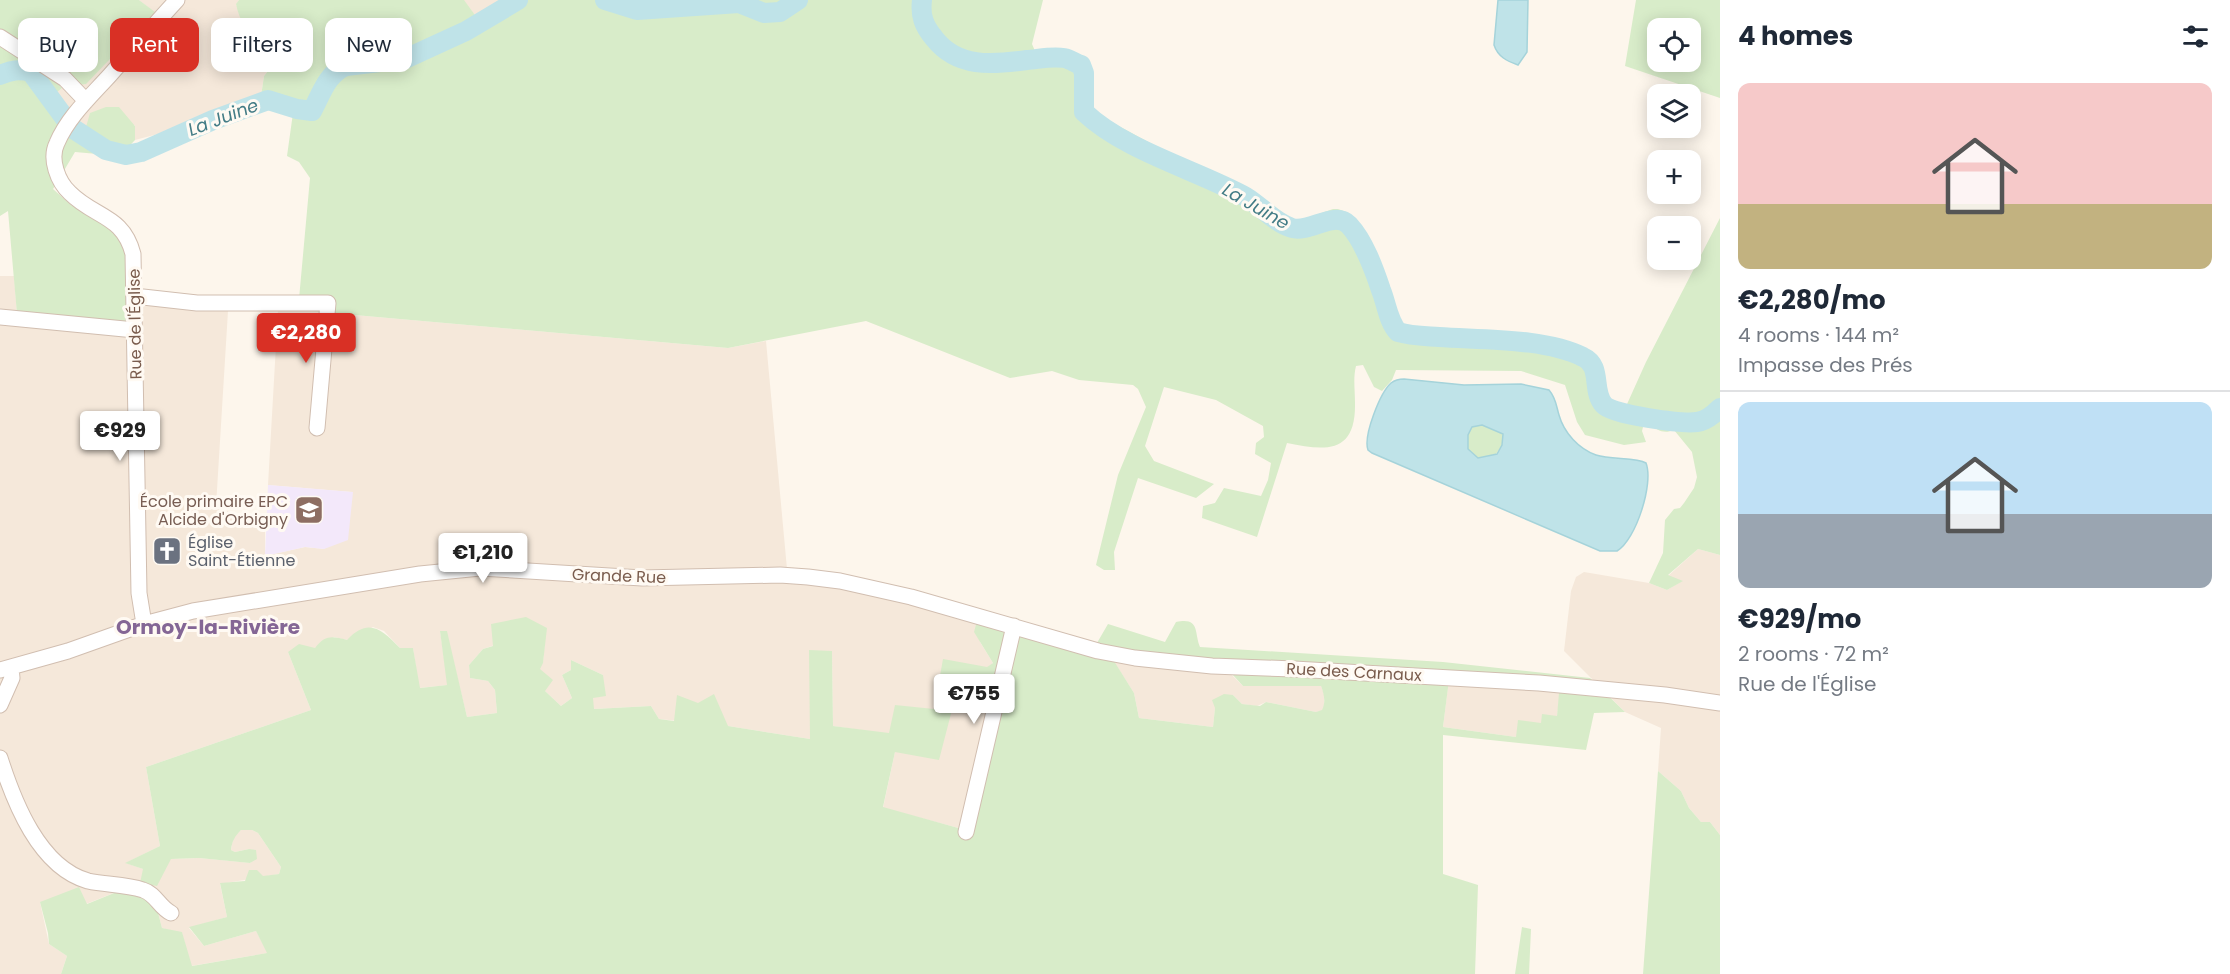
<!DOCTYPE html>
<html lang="en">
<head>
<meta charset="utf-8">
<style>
  :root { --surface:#fff; --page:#f2f2f3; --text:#1f2937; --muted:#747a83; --line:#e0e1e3; --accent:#d93025 }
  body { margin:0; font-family:Poppins,sans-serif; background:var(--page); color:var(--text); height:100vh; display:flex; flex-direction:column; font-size:22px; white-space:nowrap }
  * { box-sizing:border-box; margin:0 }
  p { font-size:20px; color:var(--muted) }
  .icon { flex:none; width:33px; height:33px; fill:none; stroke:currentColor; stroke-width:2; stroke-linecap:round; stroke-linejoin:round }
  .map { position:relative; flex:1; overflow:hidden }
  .sheet { display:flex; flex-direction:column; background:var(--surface); width:510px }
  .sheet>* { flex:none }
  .top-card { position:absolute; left:18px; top:18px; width:570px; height:54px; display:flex; gap:12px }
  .tools { position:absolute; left:1647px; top:18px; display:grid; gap:12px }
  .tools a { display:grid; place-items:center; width:54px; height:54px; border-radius:12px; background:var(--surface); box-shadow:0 3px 15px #0003; font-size:30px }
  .price { position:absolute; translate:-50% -51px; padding:0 14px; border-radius:6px; background:#fff; color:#222; font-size:20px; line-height:39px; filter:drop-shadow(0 2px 3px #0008) }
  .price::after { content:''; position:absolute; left:50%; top:36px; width:18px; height:14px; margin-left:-9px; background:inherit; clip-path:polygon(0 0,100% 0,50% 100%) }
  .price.current { background:var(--accent); color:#fff }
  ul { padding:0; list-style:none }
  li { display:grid; align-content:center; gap:12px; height:318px; padding:0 18px }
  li+li { border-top:2px solid var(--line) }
  li span { display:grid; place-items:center; height:186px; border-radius:12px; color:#555 }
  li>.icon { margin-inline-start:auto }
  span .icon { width:108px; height:108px; fill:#fffc; stroke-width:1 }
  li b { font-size:26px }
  h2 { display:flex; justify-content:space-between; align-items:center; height:72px; padding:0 18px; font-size:26px }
  .tag { padding:0 21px; border-radius:12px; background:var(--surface); box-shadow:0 3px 15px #0003; font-size:21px; line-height:54px }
  .tag.current { background:var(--accent); color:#fff }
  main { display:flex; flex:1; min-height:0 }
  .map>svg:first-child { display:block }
  .residential { fill:#f5e8da }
  .education { fill:#f3e8fa }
  .green { fill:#d8ecc9; fill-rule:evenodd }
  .water { fill:#bfe3e8; stroke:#a5d3da; stroke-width:1.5; fill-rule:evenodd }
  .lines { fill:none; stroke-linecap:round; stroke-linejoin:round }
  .river { stroke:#bfe3e8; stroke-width:20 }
  .minor-casing { stroke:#d1beb0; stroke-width:17 }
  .minor { stroke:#fff; stroke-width:15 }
  .labels { text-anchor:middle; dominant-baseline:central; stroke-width:6; stroke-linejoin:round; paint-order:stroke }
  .street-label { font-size:16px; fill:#7a5c4d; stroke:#fffaf3 }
  .education-label { font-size:16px; fill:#785e54; stroke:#fffaf3; text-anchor:end }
  .worship-label { font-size:16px; fill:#5b616d; stroke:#fffaf3; text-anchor:start }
  .water-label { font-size:18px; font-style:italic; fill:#437c86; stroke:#fffaf3 }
  .quarter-label { font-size:20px; font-weight:bold; fill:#846695; stroke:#fffaf3 }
</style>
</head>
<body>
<main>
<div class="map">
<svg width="1720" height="974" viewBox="0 0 1720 974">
  <rect width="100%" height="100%" fill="#fdf6ec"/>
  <path class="residential" d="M139,0H239L236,5L281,54L264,76L261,96L158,134L135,140V125L86,127L74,138L56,121L61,118L46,99L62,88L42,68L154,12Z
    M459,0H516L514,8L500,22L483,26L464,1Z
    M0,276H14L17,314L129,301L192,311H228L216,506L265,527V556L305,547L324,549L352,492L268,485L278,310H298L728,348L766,341L787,569L979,611L980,642L993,663L934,710L889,734L833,726L832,651L810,739L728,726L659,719L651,706L593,709V698L603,675L571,660V670L562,675L572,698L561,706L545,691L539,669L543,662L546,628L483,649L469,665L470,678L488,681L495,690L497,713L467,717L446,631H440L448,685L419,688L413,648H400L384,631L373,627L347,640L334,637L315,648L288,652L311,710L146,767L160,846L126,863L143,869L171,859L199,858L251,863L249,849L235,852L231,850L232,844L235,835L241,830H252L258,833L281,867L279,874L220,884L227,917L189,928L204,946L256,931L268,953L191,966L182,933L162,928L156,905L124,889L86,904L40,902L49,944L67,956L61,974H0Z
    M1698,549L1720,555V835L1710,822H1701L1689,808L1681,791L1658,771L1661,728L1625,712L1564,651L1571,591L1576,577L1584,572L1649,583L1667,590L1682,581L1668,576Z
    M1113,660L1231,674L1243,686H1321L1324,694V706L1322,711L1316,712L1266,702L1257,706L1242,704L1233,695L1215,708L1213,727L1139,718L1134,693Z
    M1449,679L1560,693L1557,716L1516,737L1443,727Z
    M953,706L995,714L970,831L883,808L895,752Z"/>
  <path class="education" d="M268,485L353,492L348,540L324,549L305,547L265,556Z"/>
  <path class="green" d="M0,0H139L155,12L86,84L78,85L42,68L62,88L47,100L61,118L57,121L74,138L86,127L90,113L106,107H119L135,126V140L120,156L75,152L53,189L71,205L118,232L126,257L130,322L17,314L8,211L0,216Z
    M239,0H464L483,26C499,22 512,17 516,0H1043L1032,44L1035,51C1057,49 1090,48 1090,78C1090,89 1085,101 1091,111L1163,150L1251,189L1291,219H1304L1333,209H1338L1349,213L1369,241L1385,279L1395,314L1399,322L1408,328L1514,334V342C1534,345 1584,347 1594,366C1596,369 1596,376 1597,380C1601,403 1601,405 1623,413L1646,362L1720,218V555L1698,549L1668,575L1683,581L1667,590L1649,583L1663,553L1665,520L1674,509L1680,508L1684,503L1694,488L1697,477L1692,452L1674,430C1664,434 1657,431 1650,423H1644L1642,431L1646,442L1624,445L1585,435L1577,422L1565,385L1521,371L1396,370L1392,380L1382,391L1374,387L1363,365L1356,366C1353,378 1355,390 1355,403C1356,454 1326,451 1287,443L1257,537L1202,518L1203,506L1215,503L1224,488L1261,496L1268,480L1271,463L1255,454L1256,443L1264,437L1263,426L1216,400L1164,387L1145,446L1154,461L1214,484L1196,498L1138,478L1114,552L1115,570H1104L1096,565L1118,475L1146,407L1138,389L1133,385L1079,380L1052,371L1010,378L866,321L728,348L298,310L310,178L299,162L287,156L293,113C277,112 269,109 261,96L264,76L281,54C257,42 242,32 236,4Z
    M1636,0H1720V98L1625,66ZM1658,28H1690V62H1658Z
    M1482,425L1503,434L1502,445L1496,454L1478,458L1468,449V435L1472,427Z
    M526,617L547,628L543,663L540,669L553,680L545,691L561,706L572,698L562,675L571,670V660L603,675L606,696L593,698L594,709L651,706L659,719L674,721L677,695L698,703L714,694L728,726L810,739L809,650L832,651L833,726L889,733L895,705L934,709L943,659L987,667L993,663L974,632L977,621L1090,655L1108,624L1165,642L1176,622C1200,617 1194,632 1200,647L1443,662L1590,678L1625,712L1594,713L1586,750L1443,735V874L1478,885L1475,974H61L67,956L49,944L48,933L40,902L79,887L87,904L124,889L138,897L147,895L156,905L162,928L182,932L192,966L267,953L256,931L204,946L189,927L227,917L220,883L245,881L249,870H257L263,876L279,874L281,867L258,833L252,830H241C235,836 232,841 231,850L235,852L249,849L256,850L257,859L250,863L199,858L171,859L157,886L140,883L143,869L125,863L160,846L146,767L311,710L288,652L299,644L315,648C325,635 332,636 347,640C368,617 382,629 400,648H413L420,688L447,685L440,631H447L467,717L497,713L495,690L488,681L470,678L469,665L483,649L493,646L491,624ZM1114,661L1232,674L1243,686H1321C1324,694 1326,702 1322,710L1316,712L1266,702L1260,706L1242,704L1233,695L1224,694L1212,700L1215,708L1213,727L1139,718L1134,693ZM1449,680L1559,693L1557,716L1542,714L1541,723L1518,720L1516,737L1443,727ZM953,706L995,714L969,831L883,807L895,752L939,760Z
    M1658,771L1681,791L1689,808L1701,822H1710L1720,835V974H1643Z
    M1522,927L1531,929L1529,974H1515Z"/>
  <path class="water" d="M1498,0H1528L1527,52L1518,65C1507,61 1498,57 1494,45Z
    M1404,379L1464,385L1521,384L1549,390C1556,398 1556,405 1559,415C1564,433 1579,449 1596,455C1611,460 1636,457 1646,463C1654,483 1636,540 1617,551H1600L1372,453L1368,450C1363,436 1380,393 1391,383C1395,380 1399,379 1404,379ZM1482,425L1503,434L1502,445L1497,454L1478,458L1468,449V435L1472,427Z"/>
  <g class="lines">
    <path class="river" d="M605,0L637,10L739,3L764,13L780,12L798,0
      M922,0C920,16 924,26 934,38C957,68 992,65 1027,60C1039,59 1052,56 1064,58C1070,59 1075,63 1081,65L1084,73V112C1125,151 1197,170 1246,197C1261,206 1275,223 1292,228C1310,233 1334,210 1349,225C1364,241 1374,269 1381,290C1387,305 1388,321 1398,332C1411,336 1426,336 1439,337C1482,340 1545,338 1583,357C1603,366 1591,391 1604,405C1613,415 1682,424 1697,422C1706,421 1714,414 1720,408
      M0,75C11,70 19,69 31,72L72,128L106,150L126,155L141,152L213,120L268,100L297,109L312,111C321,95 327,73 346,66L405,59L466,31L518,0"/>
    <g class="minor-casing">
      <path id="minor" d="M0,37L65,79L86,101
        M134,296L197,303H328L317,428
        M0,317L135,330
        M144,624L139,593L133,254C123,215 95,218 70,193C58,182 49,159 57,143C68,117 91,96 110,75C132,50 154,25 177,0
        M0,670L68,651L144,624L193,611L420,574L480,568L642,578L780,575L808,577L840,581L911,597L1098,651L1135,658L1212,666L1294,669L1539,683L1665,695L1720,703
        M0,705L12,678L11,668
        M0,758C14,802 39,867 88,881C106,885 125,884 143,890C156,894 159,907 171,913
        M966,832L1014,626"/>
    </g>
    <use href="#minor" class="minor"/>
  </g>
  <defs>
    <g id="school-square" transform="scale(1.5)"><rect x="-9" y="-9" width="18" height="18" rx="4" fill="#8d6e63" stroke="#fffaf3"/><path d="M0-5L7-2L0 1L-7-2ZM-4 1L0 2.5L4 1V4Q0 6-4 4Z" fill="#fff"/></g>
    <g id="church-square" transform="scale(1.5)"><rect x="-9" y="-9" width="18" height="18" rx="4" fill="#6b7280" stroke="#fffaf3"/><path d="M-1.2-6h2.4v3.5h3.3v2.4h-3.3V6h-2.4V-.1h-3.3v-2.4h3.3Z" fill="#fff"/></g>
  </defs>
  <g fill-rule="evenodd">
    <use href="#school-square" x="309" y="510"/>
    <use href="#church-square" x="167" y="551"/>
  </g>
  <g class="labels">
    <g class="street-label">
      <text transform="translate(135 324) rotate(-91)">Rue de l'Église</text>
      <text transform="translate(619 576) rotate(2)">Grande Rue</text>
      <text transform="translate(1354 672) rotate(3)">Rue des Carnaux</text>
    </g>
    <g class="education-label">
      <text x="288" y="501">École primaire EPC<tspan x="288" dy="18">Alcide d'Orbigny</tspan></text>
    </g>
    <g class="worship-label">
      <text x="188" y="542">Église<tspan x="188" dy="18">Saint-Étienne</tspan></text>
    </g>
    <g class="water-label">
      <text transform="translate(223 117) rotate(-21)">La Juine</text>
      <text transform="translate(1256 206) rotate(30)">La Juine</text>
    </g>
    <g class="quarter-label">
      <text x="208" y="627">Ormoy-la-Rivière</text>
    </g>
  </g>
</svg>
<div class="tools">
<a><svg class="icon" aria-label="locate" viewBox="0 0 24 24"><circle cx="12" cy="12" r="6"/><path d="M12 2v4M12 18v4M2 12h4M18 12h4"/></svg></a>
<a><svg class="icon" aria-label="layers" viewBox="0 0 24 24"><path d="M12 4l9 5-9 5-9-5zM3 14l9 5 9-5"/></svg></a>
<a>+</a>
<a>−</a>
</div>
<b class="price current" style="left:306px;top:364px">€2,280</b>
<b class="price" style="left:120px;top:462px">€929</b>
<b class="price" style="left:483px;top:584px">€1,210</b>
<b class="price" style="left:974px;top:725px">€755</b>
<div class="top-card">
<a class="tag">Buy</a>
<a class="tag current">Rent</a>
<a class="tag">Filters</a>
<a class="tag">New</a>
</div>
</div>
<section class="sheet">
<h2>4 homes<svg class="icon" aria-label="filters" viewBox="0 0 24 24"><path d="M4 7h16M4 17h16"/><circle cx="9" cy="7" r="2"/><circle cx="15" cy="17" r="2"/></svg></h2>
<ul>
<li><span style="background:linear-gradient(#f6c9c9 65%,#c2b280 0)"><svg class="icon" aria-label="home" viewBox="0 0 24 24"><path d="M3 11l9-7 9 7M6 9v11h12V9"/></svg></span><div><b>€2,280/mo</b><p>4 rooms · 144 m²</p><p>Impasse des Prés</p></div></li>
<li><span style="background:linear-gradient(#bfe0f5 60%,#9aa5b1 0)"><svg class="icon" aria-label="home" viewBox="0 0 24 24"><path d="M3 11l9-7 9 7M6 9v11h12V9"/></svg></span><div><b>€929/mo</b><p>2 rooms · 72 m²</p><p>Rue de l'Église</p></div></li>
</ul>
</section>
</main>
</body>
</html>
